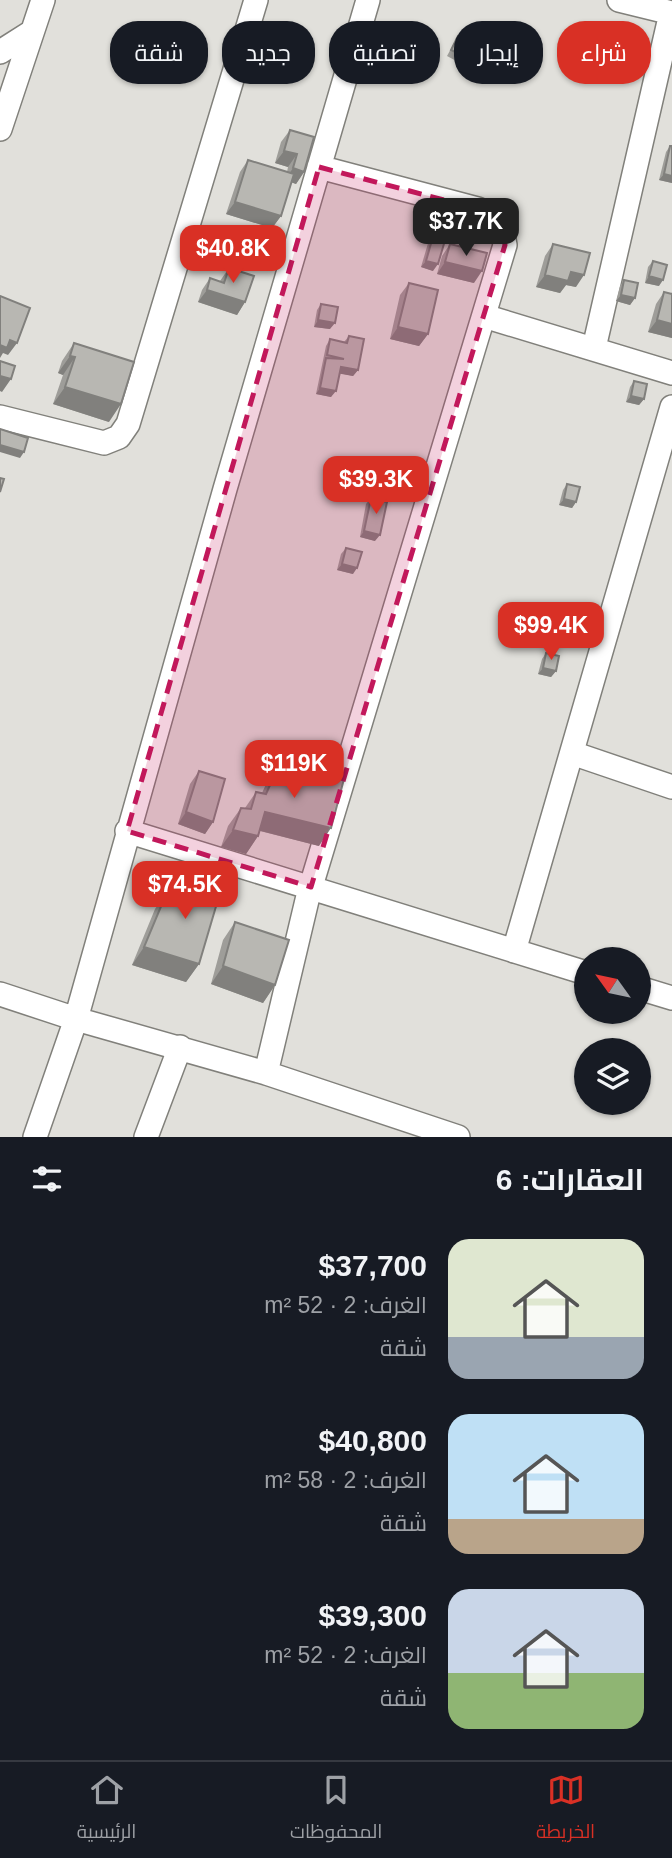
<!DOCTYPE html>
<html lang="ar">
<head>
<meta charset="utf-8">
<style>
  :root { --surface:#171b24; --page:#242831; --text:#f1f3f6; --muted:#9ea1a6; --line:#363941; --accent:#d93025 }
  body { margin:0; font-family:Arial,Cairo,sans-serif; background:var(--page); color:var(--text); direction:rtl; height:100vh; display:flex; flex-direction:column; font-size:26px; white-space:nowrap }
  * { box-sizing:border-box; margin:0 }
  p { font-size:23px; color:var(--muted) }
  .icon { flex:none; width:38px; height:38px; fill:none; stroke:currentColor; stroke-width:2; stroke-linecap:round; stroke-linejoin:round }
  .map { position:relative; height:1137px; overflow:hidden; direction:ltr }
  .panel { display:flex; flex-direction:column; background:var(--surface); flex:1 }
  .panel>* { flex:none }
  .guide { position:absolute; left:21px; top:21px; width:630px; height:63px; direction:rtl; display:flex; gap:14px }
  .needle { width:46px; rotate:303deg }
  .controls { position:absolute; left:574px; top:947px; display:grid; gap:14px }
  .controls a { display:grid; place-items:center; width:77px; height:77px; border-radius:50%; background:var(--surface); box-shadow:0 2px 5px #0004; font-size:35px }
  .price { position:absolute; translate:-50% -60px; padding:0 16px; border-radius:14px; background:var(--accent); color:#fff; font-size:23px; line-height:46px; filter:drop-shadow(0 2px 4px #0008) }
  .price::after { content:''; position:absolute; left:50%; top:42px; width:21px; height:16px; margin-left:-10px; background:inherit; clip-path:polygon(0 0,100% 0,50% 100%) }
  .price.active { background:#222; color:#fff }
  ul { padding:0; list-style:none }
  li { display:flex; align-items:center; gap:21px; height:175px; padding:0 28px }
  li span { display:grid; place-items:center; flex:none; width:196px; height:140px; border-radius:21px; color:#555 }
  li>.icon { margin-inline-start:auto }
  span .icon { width:84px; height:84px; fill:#fffc; stroke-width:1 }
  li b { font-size:30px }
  h2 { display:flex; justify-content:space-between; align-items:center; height:84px; padding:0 28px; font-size:30px }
  .pill { padding:0 24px; border-radius:28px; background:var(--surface); box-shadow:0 2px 5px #0004; font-size:24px; line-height:63px }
  .pill.active { background:var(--accent); color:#fff }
  .menu { display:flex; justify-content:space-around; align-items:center; height:98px; border-top:2px solid var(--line); background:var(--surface); font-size:19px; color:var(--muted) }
  .menu a { display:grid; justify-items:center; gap:4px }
  .menu .active { color:var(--accent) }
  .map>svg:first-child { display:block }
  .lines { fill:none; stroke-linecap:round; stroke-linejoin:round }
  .street-casing { stroke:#81807b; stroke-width:26 }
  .street { stroke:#fff; stroke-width:23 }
  .wall { fill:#9e9d99 }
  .shaded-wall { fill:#81807d }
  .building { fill:#b8b7b2; stroke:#81807d; stroke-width:2 }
  .marked { fill:#c2185b; fill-opacity:0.2; stroke:#c2185b; stroke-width:5; stroke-dasharray:14 9; stroke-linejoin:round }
</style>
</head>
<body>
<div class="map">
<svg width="672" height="1137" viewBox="0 0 672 1137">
  <rect width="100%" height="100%" fill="#e1e0db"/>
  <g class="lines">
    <g class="street-casing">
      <path id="street" d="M619,0L672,13
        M0,52L30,33
        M0,129L43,0
        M484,316L672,373
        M594,348L671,13
        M0,417L104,443L119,437L128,424L256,0
        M572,753L672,787
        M127,831L586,973
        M514,951L672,407
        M639,988L672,998
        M0,994L76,1019L266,1073L458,1137
        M266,1073L308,896L505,245L501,225L478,209L319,167
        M35,1137L76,1019L225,489L368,0
        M146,1137L180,1047"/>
    </g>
    <use href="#street" class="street"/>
  </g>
  <path class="wall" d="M458,36L464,56L460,63L447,56Z
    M290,130L304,172L296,184L291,182L281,216L272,228L226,214L240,172L248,160L287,172L288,167L275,163L281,142Z
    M670,146L672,183L659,180L666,152Z
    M434,233L433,271L421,267L429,240Z
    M450,244L474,283L437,274L442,256Z
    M553,244L576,287L566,285L560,293L536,287L545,256Z
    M653,261L659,286L645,283L648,267Z
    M229,268L245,302L237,315L198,302L202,290L210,278L220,281Z
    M624,280L635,298L630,305L616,301L620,286Z
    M409,283L428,334L419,346L390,339L400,295Z
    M664,292L671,294L672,292V338L648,332L656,304Z
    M321,304L330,329L314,327L317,310Z
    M349,336L358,370L353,376L339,373L331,397L316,394L326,346L330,339L344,342Z
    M74,343L109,422L53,404L63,375L58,373L62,361Z
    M634,381L644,399L639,405L626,402L630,387Z
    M567,484L576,502L572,508L559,505L563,490Z
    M371,498L375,541L360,537L366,504Z
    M346,548L353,574L337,570L341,554Z
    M518,606L527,624L523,630L510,628L514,613Z
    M546,653L556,671L551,677L538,674L542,659Z
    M279,765L319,846L260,831L258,836L246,854L221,847L228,826L241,808H245L256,792L262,793L267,782Z
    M199,771L213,822L205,834L178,824L190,784Z
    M197,876L199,964L186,982L132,965L155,909L167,892L187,891Z
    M235,922L275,985L263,1003L211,984L223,940Z"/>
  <path class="shaded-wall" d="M284,151L297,154L288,167L275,163Z
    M293,168L304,172L296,184L285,180Z
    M664,174L672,176V183L659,180Z
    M235,202L281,216L272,228L226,214Z
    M426,261L438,264L433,271L421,267Z
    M445,262L482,271L474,283L437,274Z
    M571,272L584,275L576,287L566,285L560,293L536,287L545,275Z
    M649,276L663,280L659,286L645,283Z
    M207,290L245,302L237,315L198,302Z
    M621,295L635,298L630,305L616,301Z
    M318,320L335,323L330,329L314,327Z
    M657,320L672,324V338L648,332Z
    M398,327L428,334L419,346L390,339Z
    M10,340L17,343L8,355L3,353L0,358V345Z
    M70,356L75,357L63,375L58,373Z
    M341,367L358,370L353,376L336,373Z
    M0,376L11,379L2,392L0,391Z
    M65,387L121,404L109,422L53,404Z
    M320,388L336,391L331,397L316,394Z
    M631,396L644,399L639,405L626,402Z
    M0,445L24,452L20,458L0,452Z
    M564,499L576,502L572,508L559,505Z
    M364,531L380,535L375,541L360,537Z
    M342,564L357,568L353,574L337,570Z
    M515,621L527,624L523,630L510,628Z
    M543,668L556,671L551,677L538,674Z
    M186,812L213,822L205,834L178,824Z
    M265,812L331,828L319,846L253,829Z
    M233,830L258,836L246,854L221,847Z
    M144,947L199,964L186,982L132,965Z
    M223,966L275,985L263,1003L211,984Z"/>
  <path class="building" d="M458,36L471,42L464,56L451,50Z
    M290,130L314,137L304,172L293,168L297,154L284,151Z
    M670,146H672V176L664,174Z
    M248,160L294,174L281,216L235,202Z
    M434,233L446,237L438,264L426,261Z
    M450,244L487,253L482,271L445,262Z
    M553,244L590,253L584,275L571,272L568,281L545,275Z
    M653,261L667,265L663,280L649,276Z
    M229,268L254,276L245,302L207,290L210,278L224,283Z
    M624,280L638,283L635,298L621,295Z
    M409,283L438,290L428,334L398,327Z
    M664,292L672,294V324L657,320Z
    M0,296L30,308L17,343L10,340L7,348L0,345Z
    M321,304L338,307L335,323L318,320Z
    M349,336L364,339L358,370L341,367L336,391L320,388L326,358L344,359L327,355L330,339L347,343Z
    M74,343L134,362L121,404L65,387L75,357L70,356Z
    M0,361L15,366L11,379L0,376Z
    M634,381L647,384L644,399L631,396Z
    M0,429L28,438L24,452L0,445Z
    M0,478L4,479L0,492Z
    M567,484L580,487L576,502L564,499Z
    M371,498L387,502L380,535L364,531Z
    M346,548L362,552L357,568L342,564Z
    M518,606L531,609L527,624L515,621Z
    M546,653L559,656L556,671L543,668Z
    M279,765L344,779L331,828L265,812L258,836L233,830L241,808L251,809L256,792L266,794Z
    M199,771L225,779L213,822L186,812Z
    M197,876L222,886L199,964L144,947L167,892L189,891Z
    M235,922L289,940L275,985L223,966Z"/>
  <path class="marked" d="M319,167L478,209L501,225L505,245L311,887L127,831Z"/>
</svg>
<div class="controls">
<a><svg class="needle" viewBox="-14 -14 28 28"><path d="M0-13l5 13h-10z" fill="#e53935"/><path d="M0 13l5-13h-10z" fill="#9ea1a6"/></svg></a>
<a><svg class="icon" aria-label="layers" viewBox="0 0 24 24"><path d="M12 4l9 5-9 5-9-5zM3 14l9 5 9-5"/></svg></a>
</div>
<b class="price active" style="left:466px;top:258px">$37.7K</b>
<b class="price" style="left:233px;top:285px">$40.8K</b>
<b class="price" style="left:376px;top:516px">$39.3K</b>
<b class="price" style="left:551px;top:662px">$99.4K</b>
<b class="price" style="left:294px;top:800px">$119K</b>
<b class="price" style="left:185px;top:921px">$74.5K</b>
<div class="guide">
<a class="pill active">شراء</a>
<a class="pill">إيجار</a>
<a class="pill">تصفية</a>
<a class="pill">جديد</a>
<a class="pill">شقة</a>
</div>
</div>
<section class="panel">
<h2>العقارات: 6<svg class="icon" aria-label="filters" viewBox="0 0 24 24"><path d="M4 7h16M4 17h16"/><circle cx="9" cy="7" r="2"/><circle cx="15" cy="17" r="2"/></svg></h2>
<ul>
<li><span style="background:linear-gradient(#dfe7d0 70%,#9aa5b1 0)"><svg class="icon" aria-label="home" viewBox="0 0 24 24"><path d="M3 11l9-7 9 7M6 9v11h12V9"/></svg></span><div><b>$37,700</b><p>الغرف: 2 · 52 m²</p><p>شقة</p></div></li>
<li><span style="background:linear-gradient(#bfe0f5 75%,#b9a48a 0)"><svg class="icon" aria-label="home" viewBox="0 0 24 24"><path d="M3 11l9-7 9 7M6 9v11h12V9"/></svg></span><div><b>$40,800</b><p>الغرف: 2 · 58 m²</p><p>شقة</p></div></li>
<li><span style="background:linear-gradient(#c9d6e8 60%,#8fb573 0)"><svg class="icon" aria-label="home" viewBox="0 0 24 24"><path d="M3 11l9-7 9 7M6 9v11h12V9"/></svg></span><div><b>$39,300</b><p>الغرف: 2 · 52 m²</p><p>شقة</p></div></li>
</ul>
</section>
<nav class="menu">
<a class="active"><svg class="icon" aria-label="map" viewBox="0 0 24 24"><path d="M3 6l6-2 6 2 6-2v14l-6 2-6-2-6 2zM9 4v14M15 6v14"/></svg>الخريطة</a>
<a><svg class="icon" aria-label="saved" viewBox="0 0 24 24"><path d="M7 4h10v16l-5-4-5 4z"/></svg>المحفوظات</a>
<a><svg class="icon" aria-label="home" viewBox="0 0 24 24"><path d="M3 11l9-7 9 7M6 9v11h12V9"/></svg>الرئيسية</a>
</nav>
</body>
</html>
